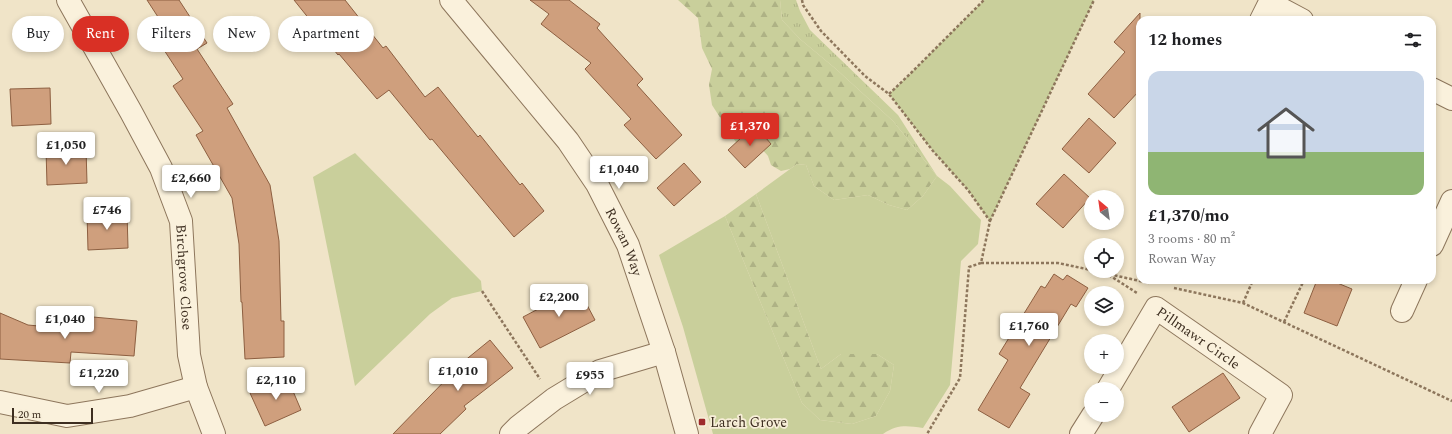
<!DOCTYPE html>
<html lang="en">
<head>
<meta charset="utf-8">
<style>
  :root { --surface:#fff; --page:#f2f2f2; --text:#202124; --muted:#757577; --line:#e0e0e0; --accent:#d93025 }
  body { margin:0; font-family:Spectral,serif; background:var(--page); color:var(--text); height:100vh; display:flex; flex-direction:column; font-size:15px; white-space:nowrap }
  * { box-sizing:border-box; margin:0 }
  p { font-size:13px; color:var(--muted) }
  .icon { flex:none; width:22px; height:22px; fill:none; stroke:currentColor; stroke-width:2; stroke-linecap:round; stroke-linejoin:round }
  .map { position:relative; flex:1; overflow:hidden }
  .drawer { position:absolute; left:1136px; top:16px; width:300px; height:268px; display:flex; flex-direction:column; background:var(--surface); border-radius:12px; box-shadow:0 2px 6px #0003 }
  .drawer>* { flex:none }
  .hud { position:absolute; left:12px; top:16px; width:380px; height:36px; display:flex; gap:8px }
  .needle { width:26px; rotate:331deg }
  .fabs { position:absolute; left:1084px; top:190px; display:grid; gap:8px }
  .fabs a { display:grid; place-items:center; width:40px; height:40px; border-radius:50%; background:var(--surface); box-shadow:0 2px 6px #0003; font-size:20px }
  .scale { position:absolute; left:12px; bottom:10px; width:81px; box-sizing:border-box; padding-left:4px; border:2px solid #3d2e20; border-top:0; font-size:11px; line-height:14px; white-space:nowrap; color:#3d2e20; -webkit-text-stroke:3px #f7eed8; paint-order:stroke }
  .price { position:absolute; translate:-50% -34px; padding:0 9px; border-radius:4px; background:#fff; color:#222; font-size:13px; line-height:26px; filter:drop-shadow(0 1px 2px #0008) }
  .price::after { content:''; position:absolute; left:50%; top:24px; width:12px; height:9px; margin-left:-6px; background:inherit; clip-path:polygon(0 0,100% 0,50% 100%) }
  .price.on { background:var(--accent); color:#fff }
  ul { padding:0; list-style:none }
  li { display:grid; align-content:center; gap:8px; height:212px; padding:0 12px }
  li+li { border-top:1px solid var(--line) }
  li span { display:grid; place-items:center; height:124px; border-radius:12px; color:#555 }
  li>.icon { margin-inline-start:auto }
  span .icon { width:72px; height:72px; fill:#fffc; stroke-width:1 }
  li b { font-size:17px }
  h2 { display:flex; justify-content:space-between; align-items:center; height:48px; padding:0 12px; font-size:17px }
  .pill { padding:0 14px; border-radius:18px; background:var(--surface); box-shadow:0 2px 6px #0003; font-size:14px; line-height:36px }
  .pill.on { background:var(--accent); color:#fff }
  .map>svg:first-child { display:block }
  .grass { fill:url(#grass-tufts) }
  .forest { fill:url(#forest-firs) }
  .park { fill:#c9cf9b }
  .building { fill:#cf9f7d; stroke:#8d5f41 }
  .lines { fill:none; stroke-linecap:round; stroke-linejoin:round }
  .minor-casing { stroke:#8d765c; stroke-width:24 }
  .path { stroke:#8d765c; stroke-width:2.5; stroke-dasharray:3 2; stroke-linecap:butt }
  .minor { stroke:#faf1dc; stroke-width:22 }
  .poi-dot { fill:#9e2a2b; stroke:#f7eed8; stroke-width:1.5 }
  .labels { text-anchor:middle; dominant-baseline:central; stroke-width:3.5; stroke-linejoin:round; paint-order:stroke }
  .street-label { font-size:14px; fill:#3d2e20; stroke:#f7eed8 }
  .poi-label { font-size:14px; fill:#3d2e20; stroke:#f7eed8; text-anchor:start }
</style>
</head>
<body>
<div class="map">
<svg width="1452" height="434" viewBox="0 0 1452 434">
  <defs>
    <pattern id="grass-tufts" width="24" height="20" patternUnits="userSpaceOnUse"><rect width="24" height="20" fill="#c9cf9b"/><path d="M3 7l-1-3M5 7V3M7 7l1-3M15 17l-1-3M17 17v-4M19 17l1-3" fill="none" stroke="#aeb285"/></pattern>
    <pattern id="forest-firs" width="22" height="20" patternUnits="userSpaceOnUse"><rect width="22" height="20" fill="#c9cf9b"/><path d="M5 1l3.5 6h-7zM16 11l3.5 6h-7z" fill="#aeb285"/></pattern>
  </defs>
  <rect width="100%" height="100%" fill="#f0e4c8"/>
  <path class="grass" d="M780,0H796L800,11L810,30L898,115L937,176L893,121L836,69L800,39L782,20Z"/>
  <path class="forest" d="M678,0H780L782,20L800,39L836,69L893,121L937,176L923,196L907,210L889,205L868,195L834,200L814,186L806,165L797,164L790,169L781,171L771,165L768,156L762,149L741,150L712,105L709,85L712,69L702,48L698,18Z
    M756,194L821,369L841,354H877L894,365L890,391L876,416L852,424L820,420L802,403L725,216Z"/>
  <path class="park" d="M984,0H1094L990,221L968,190L933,151L889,94L911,73Z
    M355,153L481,281L482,291L452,298L430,314L355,386L313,177Z
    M797,164L806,165L814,186L834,200L868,195L889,205L907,210L923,196L937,176L950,186L981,220L978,244L961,261L950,385L923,428C907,426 898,424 883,434H713L683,327L659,255L725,216L802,403L820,420L852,424L876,416L890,391L894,365L877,354H841L821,369L756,194Z"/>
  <path class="building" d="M147,0H179L207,43L197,49L233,104L227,108L270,185L279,241L281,321H284V357L245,359L242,302H241L239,244L232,198L196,135L203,131L173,86L183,79L147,24L158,17Z
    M294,0H345L383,48L386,46L425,97L438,87L478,137L480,135L520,185L522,183L544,211L514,237L432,139L430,140L389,90L377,99L339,54L338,55Z
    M530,0H569L600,24L597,28L643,79L637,85L682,135L656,159L624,125L631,119L585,69L591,63L541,24L549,14Z
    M1140,13V90L1114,118L1088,94L1125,52L1114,42Z
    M50,88L51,124L12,126L10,89Z
    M1089,118L1116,143L1089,173L1062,149Z
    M755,125L771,144L745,168L728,150Z
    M86,148L87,183L47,185L46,149Z
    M684,163L701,182L674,206L657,188Z
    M1064,174L1090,198L1063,228L1036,204Z
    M127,212L128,248L88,250L87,213Z
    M1054,274L1063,280L1067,275L1088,288L1076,307L1071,304L1020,388L1030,394L1009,428L978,410L1008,360L999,354L1041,286L1045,288Z
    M1317,280H1330L1352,289L1337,326L1304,313Z
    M578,288L595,320L540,348L523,317Z
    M0,313L28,325L92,331L93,317L137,321L134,356L71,352L70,363L0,359Z
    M490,340L513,368L464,406L466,409L440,434H393L463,362Z
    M1223,373L1240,398L1189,432L1172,407Z
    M287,377L301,410L265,426L250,393Z"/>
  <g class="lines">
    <g class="minor-casing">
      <g id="minor">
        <path id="s1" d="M68,0L131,112L161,168L181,221L189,355L196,387L214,434"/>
        <path id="s2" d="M451,0L568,141L597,184L628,245L664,352L687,434"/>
        <path d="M1270,3L1302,20"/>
        <path d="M1261,20L1271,0"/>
        <path d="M1432,89L1452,99"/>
        <path d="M1432,245L1452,201"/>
        <path d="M1402,311L1416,280"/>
        <path id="s3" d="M1108,389L1156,308L1281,395L1260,434"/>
        <path d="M0,402L67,416L130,406L196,387"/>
        <path d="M511,434L518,427L554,399L600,371L664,352"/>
        <path d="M1081,434L1093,415"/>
      </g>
    </g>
    <path class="path" d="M802,0L803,5L821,31L865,76L889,94L933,151L968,190L990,221L981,263L969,267L960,378L927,434
      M889,94L911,73L984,0
      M990,221L1094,0
      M981,263H1058L1091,270
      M1095,271L1149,283
      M1109,275L1137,293
      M1174,288L1243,303L1452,401
      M482,291L540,379
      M1243,303L1253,280
      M1284,322L1304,280"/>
    <use href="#minor" class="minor"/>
  </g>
  <rect class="poi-dot" x="698" y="418" width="8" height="8" rx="2"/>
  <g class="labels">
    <g class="street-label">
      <text stroke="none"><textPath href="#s2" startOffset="299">Rowan Way</textPath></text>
      <text stroke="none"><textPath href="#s1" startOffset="305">Birchgrove Close</textPath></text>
      <text stroke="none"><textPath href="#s3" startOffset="146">Pillmawr Circle</textPath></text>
    </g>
    <g class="poi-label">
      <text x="710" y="422">Larch Grove</text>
    </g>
  </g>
</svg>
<div class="fabs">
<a><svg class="needle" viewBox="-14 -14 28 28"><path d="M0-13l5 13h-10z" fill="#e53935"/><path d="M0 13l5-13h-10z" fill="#757577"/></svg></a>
<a><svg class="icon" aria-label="locate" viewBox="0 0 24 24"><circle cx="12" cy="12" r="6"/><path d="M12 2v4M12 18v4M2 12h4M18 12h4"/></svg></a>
<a><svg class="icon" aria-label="layers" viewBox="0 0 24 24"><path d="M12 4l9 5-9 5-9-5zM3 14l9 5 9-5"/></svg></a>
<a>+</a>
<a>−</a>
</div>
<div class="scale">20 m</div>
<b class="price on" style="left:750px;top:147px">£1,370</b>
<b class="price" style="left:66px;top:166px">£1,050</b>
<b class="price" style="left:619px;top:190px">£1,040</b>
<b class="price" style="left:191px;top:199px">£2,660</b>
<b class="price" style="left:107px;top:231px">£746</b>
<b class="price" style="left:559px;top:318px">£2,200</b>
<b class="price" style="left:65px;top:340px">£1,040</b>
<b class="price" style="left:1029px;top:347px">£1,760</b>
<b class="price" style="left:458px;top:392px">£1,010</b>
<b class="price" style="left:99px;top:394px">£1,220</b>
<b class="price" style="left:590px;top:396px">£955</b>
<b class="price" style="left:276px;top:401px">£2,110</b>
<div class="hud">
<a class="pill">Buy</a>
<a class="pill on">Rent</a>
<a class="pill">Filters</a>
<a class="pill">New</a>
<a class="pill">Apartment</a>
</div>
<section class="drawer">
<h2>12 homes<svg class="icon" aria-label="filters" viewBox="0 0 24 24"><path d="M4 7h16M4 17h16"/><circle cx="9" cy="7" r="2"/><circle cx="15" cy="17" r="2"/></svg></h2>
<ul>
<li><span style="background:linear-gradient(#c9d6e8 65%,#8fb573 0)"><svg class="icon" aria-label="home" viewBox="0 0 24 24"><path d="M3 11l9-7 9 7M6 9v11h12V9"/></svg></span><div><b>£1,370/mo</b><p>3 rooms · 80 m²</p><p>Rowan Way</p></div></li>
</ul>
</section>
</div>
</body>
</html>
